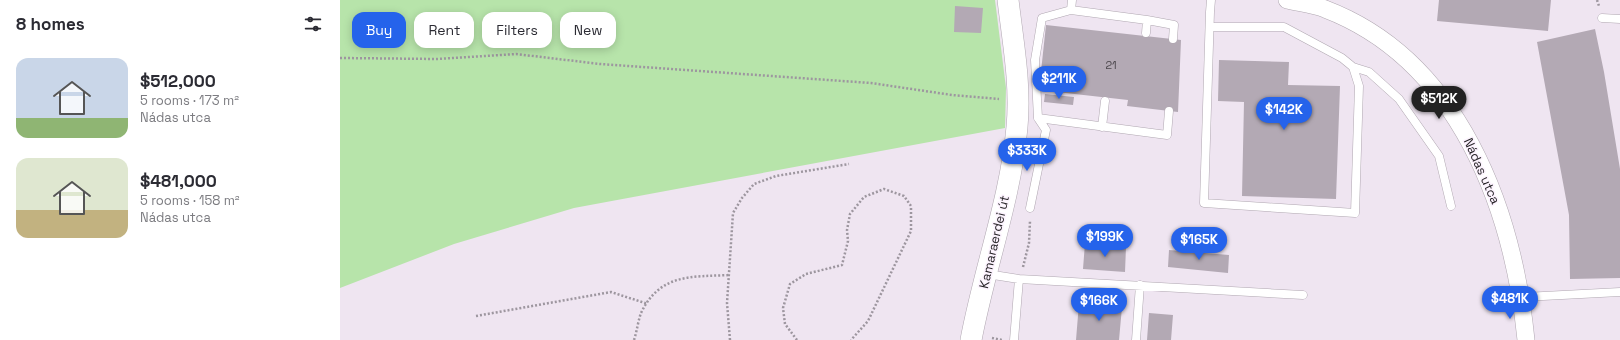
<!DOCTYPE html>
<html lang="en">
<head>
<meta charset="utf-8">
<style>
  :root { --surface:#fff; --page:#f7f7f7; --text:#2b2b33; --muted:#7c7c81; --accent:#2563eb }
  body { margin:0; font-family:"Space Grotesk",sans-serif; background:var(--page); color:var(--text); height:100vh; display:flex; flex-direction:column; font-size:15px; white-space:nowrap }
  * { box-sizing:border-box; margin:0 }
  p { font-size:13px; color:var(--muted) }
  .icon { flex:none; width:22px; height:22px; fill:none; stroke:currentColor; stroke-width:2; stroke-linecap:round; stroke-linejoin:round }
  .map { position:relative; flex:1; overflow:hidden }
  .sheet { display:flex; flex-direction:column; background:var(--surface); width:340px }
  .sheet>* { flex:none }
  .hud { position:absolute; left:12px; top:12px; width:380px; height:36px; display:flex; gap:8px }
  .price { position:absolute; translate:-50% -34px; padding:0 9px; border-radius:14px; background:var(--accent); color:#fff; font-size:13px; line-height:26px; filter:drop-shadow(0 1px 2px #0008) }
  .price::after { content:''; position:absolute; left:50%; top:24px; width:12px; height:9px; margin-left:-6px; background:inherit; clip-path:polygon(0 0,100% 0,50% 100%) }
  .price.on { background:#222; color:#fff }
  ul { padding:0; list-style:none }
  li { display:flex; align-items:center; gap:12px; height:100px; padding:0 16px }
  li span { display:grid; place-items:center; flex:none; width:112px; height:80px; border-radius:12px; color:#555 }
  li>.icon { margin-inline-start:auto }
  span .icon { width:48px; height:48px; fill:#fffc; stroke-width:1 }
  li b { font-size:17px }
  h2 { display:flex; justify-content:space-between; align-items:center; height:48px; padding:0 16px; font-size:17px }
  .pill { padding:0 14px; border-radius:12px; background:var(--surface); box-shadow:0 2px 10px #0003; font-size:14px; line-height:36px }
  .pill.on { background:var(--accent); color:#fff }
  main { display:flex; flex:1; min-height:0 }
  .map>svg:first-child { display:block }
  .green { fill:#b7e4aa }
  .building { fill:#b3a9b4 }
  .lines { fill:none; stroke-linecap:round; stroke-linejoin:round }
  .service-casing { stroke:#b0a7b1; stroke-width:9 }
  .minor-casing { stroke:#b0a7b1; stroke-width:18 }
  .tertiary-casing { stroke:#b0a7b1; stroke-width:22 }
  .path { stroke:#9d969f; stroke-width:2.5; stroke-dasharray:2 2; stroke-linecap:butt }
  .service { stroke:#fff; stroke-width:8 }
  .minor { stroke:#fff; stroke-width:17 }
  .tertiary { stroke:#fff; stroke-width:21 }
  .labels { text-anchor:middle; dominant-baseline:central; stroke-width:3; stroke-linejoin:round; paint-order:stroke }
  .number-label { font-size:11px; fill:#4c474c }
  .street-label { font-size:13px; fill:#29262a; stroke:#fcf3fe }
</style>
</head>
<body>
<main>
<section class="sheet">
<h2>8 homes<svg class="icon" aria-label="filters" viewBox="0 0 24 24"><path d="M4 7h16M4 17h16"/><circle cx="9" cy="7" r="2"/><circle cx="15" cy="17" r="2"/></svg></h2>
<ul>
<li><span style="background:linear-gradient(#c9d6e8 75%,#8fb573 0)"><svg class="icon" aria-label="home" viewBox="0 0 24 24"><path d="M3 11l9-7 9 7M6 9v11h12V9"/></svg></span><div><b>$512,000</b><p>5 rooms · 173 m²</p><p>Nádas utca</p></div></li>
<li><span style="background:linear-gradient(#dfe7d0 65%,#c2b280 0)"><svg class="icon" aria-label="home" viewBox="0 0 24 24"><path d="M3 11l9-7 9 7M6 9v11h12V9"/></svg></span><div><b>$481,000</b><p>5 rooms · 158 m²</p><p>Nádas utca</p></div></li>
</ul>
</section>
<div class="map">
<svg width="1280" height="340" viewBox="0 0 1280 340">
  <rect width="100%" height="100%" fill="#efe5f1"/>
  <path class="green" d="M0,0H655L666,88L665,128L234,208L114,244L0,288Z"/>
  <path class="building" d="M1099,0H1211L1208,31L1097,21Z
    M615,6L643,8L641,33L614,32Z
    M706,25L841,40L838,112L787,106L788,100L699,90Z
    M1255,29L1264,72L1280,169V278L1230,279L1229,215L1197,42Z
    M879,60L949,62L948,85L1000,86L996,199L902,196L904,102L878,101Z
    M705,94L734,97L733,105L704,102Z
    M745,243L786,247L785,272L743,269Z
    M829,250L889,255L888,273L828,267Z
    M739,303L782,307L779,340H736Z
    M809,313L833,315L831,340H807Z"/>
  <g class="lines">
    <g class="service-casing">
      <path id="service" d="M731,10L807,20L806,33
        M1262,18L1280,19
        M807,20L834,25L833,39
        M870,27H944L1002,58L1013,67L1019,86L1015,213L864,203L870,12L871,0
        M1013,67L1029,72L1059,99L1099,156L1111,206
        M698,118L827,135L829,111
        M762,127L765,101
        M690,208L706,130L698,118L695,60L702,18L731,10L732,0
        M647,274L679,279L963,295
        M1182,297L1280,292
        M674,340L679,279
        M796,340L800,285"/>
    </g>
    <g class="minor-casing">
      <path id="minor" d="M947,0C959,3 973,4 985,9C1119,60 1173,209 1186,340"/>
    </g>
    <g class="tertiary-casing">
      <path id="tertiary" d="M631,340C644,270 671,197 677,127C681,85 673,42 668,0"/>
    </g>
    <path class="path" d="M1257,0L1259,6
      M0,58L97,59L176,54L260,64L531,83L612,95L659,99
      M683,267L689,243L690,221
      M136,316L271,292L308,304
      M652,338L662,340
      M294,340C297,331 298,321 301,313C320,273 352,277 389,275
      M390,340L387,303L393,213L402,198L414,184L436,176L509,164
      M457,340L445,324L443,308L450,284L466,274L502,265L508,241L507,230L510,214L524,197L544,189L564,196L571,206V231L528,321L511,340"/>
    <use href="#service" class="service"/>
    <use href="#minor" class="minor"/>
    <use href="#tertiary" class="tertiary"/>
  </g>
  <g class="labels">
    <g class="number-label">
      <text x="771" y="65">21</text>
    </g>
    <g class="street-label">
      <text transform="translate(1142 171) rotate(66)">Nádas utca</text>
      <text transform="translate(654 242) rotate(-77)">Kamaraerdei út</text>
    </g>
  </g>
</svg>
<b class="price" style="left:719px;top:100px">$211K</b>
<b class="price on" style="left:1099px;top:120px">$512K</b>
<b class="price" style="left:944px;top:131px">$142K</b>
<b class="price" style="left:687px;top:172px">$333K</b>
<b class="price" style="left:765px;top:258px">$199K</b>
<b class="price" style="left:859px;top:261px">$165K</b>
<b class="price" style="left:1170px;top:320px">$481K</b>
<b class="price" style="left:759px;top:322px">$166K</b>
<div class="hud">
<a class="pill on">Buy</a>
<a class="pill">Rent</a>
<a class="pill">Filters</a>
<a class="pill">New</a>
</div>
</div>
</main>
</body>
</html>
